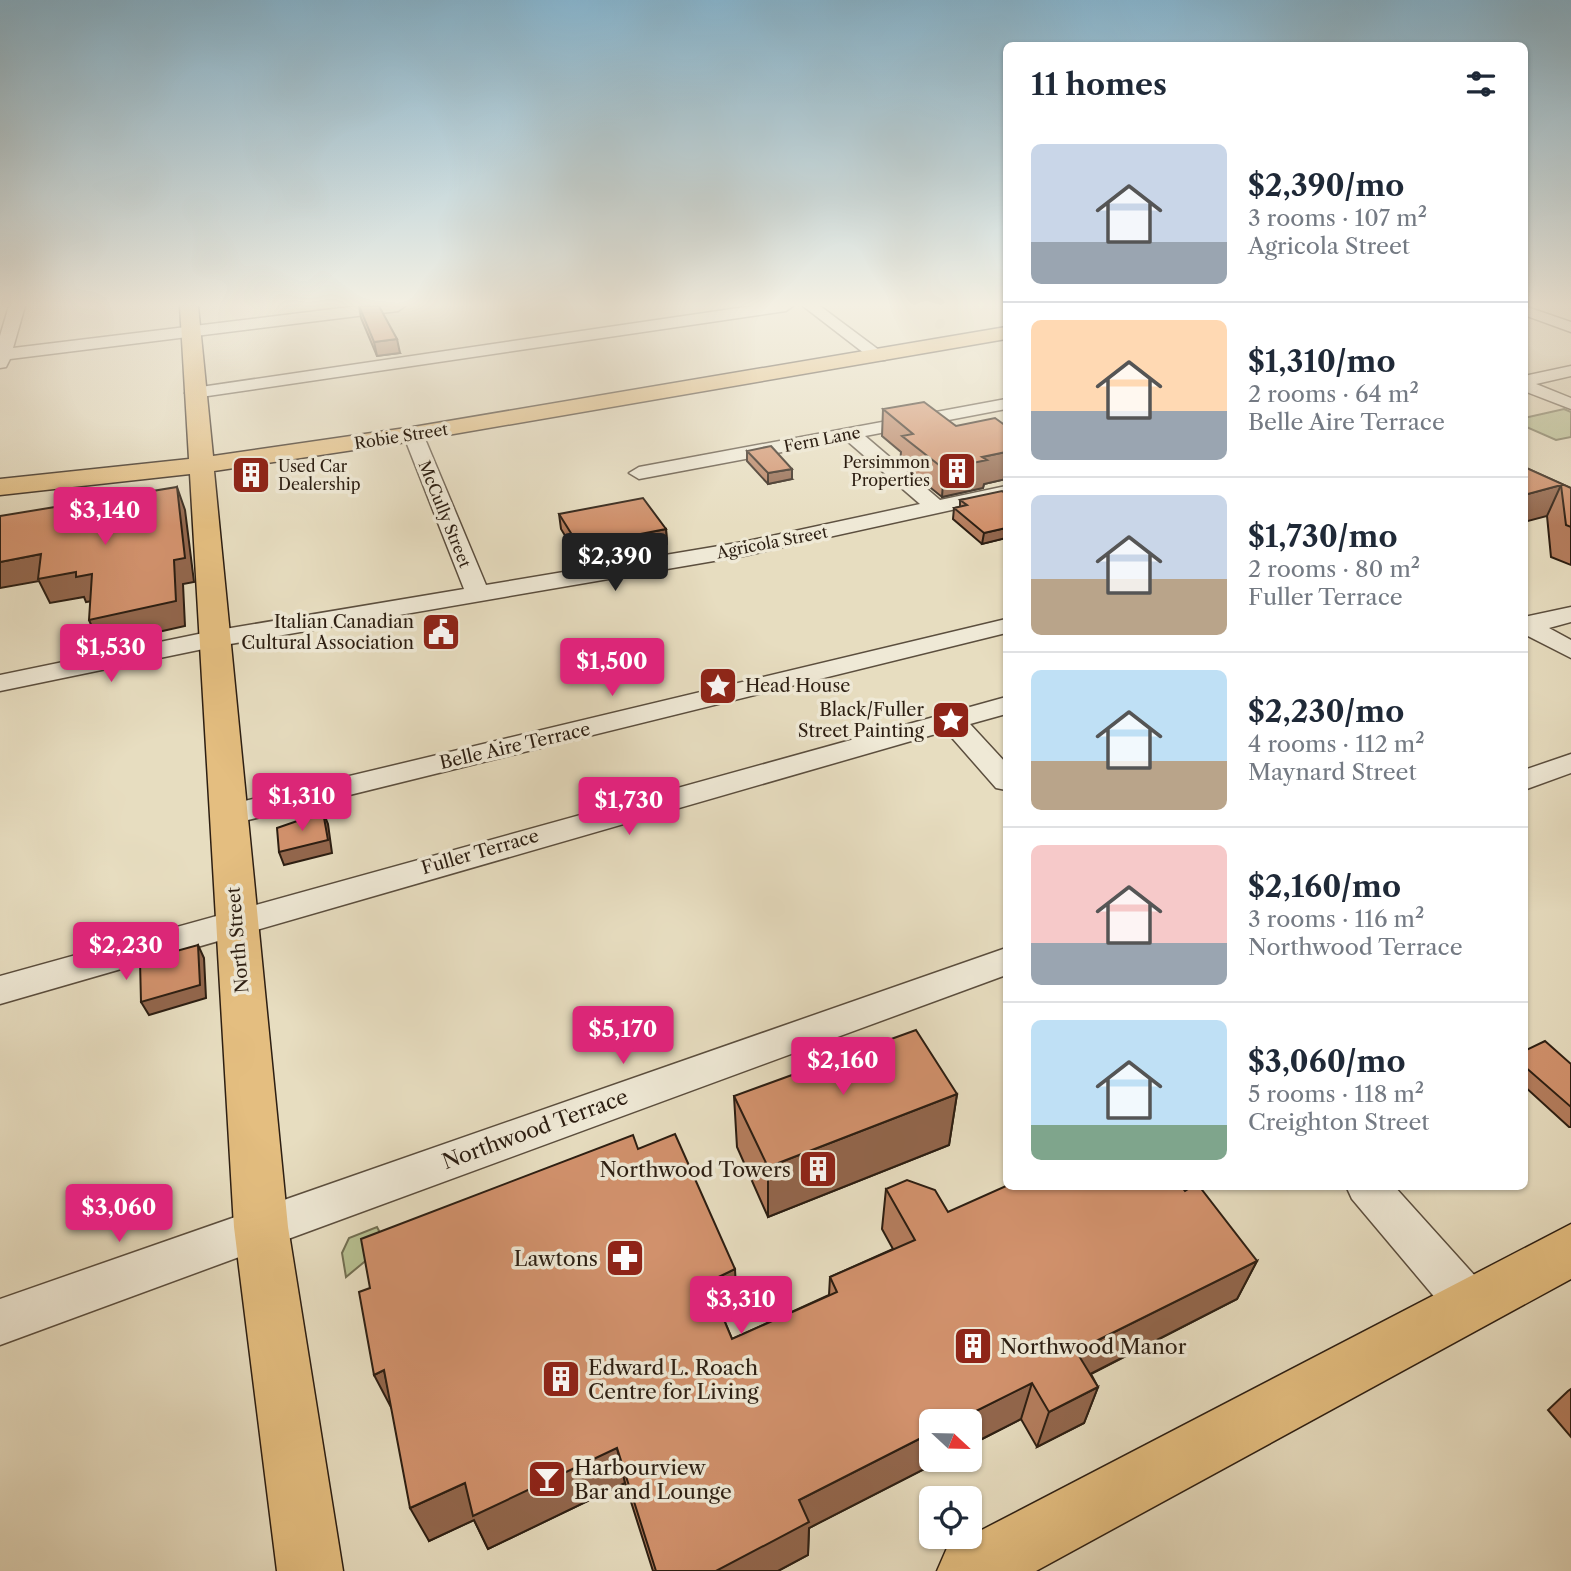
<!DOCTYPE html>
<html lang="en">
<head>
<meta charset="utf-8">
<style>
  :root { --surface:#fff; --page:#f6f6f7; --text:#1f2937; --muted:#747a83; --line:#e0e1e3; --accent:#db2777 }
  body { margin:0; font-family:"Libre Caslon Text",serif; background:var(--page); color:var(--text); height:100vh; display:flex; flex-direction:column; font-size:26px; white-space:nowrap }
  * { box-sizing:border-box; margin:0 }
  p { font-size:23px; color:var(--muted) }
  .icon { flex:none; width:38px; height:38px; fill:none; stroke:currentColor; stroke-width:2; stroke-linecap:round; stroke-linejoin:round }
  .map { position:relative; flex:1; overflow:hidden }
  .drawer { position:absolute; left:1003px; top:42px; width:525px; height:1148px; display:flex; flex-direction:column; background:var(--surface); border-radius:10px; box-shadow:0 2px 5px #0004 }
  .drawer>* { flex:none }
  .needle { width:46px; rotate:112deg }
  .fabs { position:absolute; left:919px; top:1409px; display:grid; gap:14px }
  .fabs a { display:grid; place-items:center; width:63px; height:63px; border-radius:10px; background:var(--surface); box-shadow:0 2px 5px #0004; font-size:35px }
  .price { position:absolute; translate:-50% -60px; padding:0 16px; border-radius:7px; background:var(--accent); color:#fff; font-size:23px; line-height:46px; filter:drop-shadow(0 2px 4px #0008) }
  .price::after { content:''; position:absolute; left:50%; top:42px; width:21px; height:16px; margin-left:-10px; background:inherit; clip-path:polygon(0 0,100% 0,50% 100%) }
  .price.active { background:#222; color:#fff }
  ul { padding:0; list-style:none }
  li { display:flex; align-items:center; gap:21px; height:175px; padding:0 28px }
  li+li { border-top:2px solid var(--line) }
  li span { display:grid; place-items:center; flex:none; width:196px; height:140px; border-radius:10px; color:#555 }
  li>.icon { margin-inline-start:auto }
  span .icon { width:84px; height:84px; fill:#fffc; stroke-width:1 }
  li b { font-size:30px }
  h2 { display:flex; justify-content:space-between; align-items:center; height:84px; padding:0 28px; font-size:30px }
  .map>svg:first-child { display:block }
  .green { fill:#b7c091; stroke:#726f52; stroke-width:2 }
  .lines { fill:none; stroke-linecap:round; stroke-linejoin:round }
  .minor-casing { stroke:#5b4e3e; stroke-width:3 }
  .major-casing { stroke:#2c1e12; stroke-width:3 }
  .minor { fill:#efe9d6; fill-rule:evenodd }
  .major { fill:#e4be80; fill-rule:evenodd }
  .wall { fill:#b47d5d; stroke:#2c1e12; stroke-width:2 }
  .shaded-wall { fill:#92664c; stroke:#2c1e12; stroke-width:2 }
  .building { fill:#d1916c; stroke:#2c1e12; stroke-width:2 }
  .labels { text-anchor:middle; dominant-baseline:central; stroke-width:7; stroke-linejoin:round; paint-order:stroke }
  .far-street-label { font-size:16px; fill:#2c1e12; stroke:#efe9d6 }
  .far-poi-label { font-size:16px; fill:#2c1e12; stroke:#efe9d6; text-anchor:end }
  .poi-label { font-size:18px; fill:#2c1e12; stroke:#efe9d6; text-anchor:end }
  .street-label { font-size:18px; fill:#2c1e12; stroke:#efe9d6 }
  .near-street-label { font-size:21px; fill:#2c1e12; stroke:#efe9d6 }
  .near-poi-label { font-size:21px; fill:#2c1e12; stroke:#efe9d6; text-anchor:start }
</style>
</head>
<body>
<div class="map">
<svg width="1571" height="1571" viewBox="0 0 1571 1571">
  <rect width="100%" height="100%" fill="#e7ddc0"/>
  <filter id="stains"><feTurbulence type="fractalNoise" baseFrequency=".00286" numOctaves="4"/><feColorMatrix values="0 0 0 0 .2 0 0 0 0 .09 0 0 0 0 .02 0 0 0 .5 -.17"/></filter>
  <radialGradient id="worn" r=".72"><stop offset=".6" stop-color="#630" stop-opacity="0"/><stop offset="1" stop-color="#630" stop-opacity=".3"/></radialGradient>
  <path class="green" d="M1564,409L1571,412V437L1556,440L1524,426V418Z
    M377,1227L386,1244L346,1277L342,1253L349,1238Z"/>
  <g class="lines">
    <g class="minor-casing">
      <path id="minor" d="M9,306H25L13,348L358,306H405L398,311L10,359L6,367L0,368V336Z
        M752,306H793L786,311L194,398L185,393L194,388Z
        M803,306H820L887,356L885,360H873Z
        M1524,306L1571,322V332L1524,315Z
        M1571,366V376L1536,384L1571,398V409L1524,391V376Z
        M1006,399V409L865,436L940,500L1006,486V498L743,556L213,647L0,691V675L213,631L464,589L403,434L406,430H420L423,434L486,585L743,542L920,504L846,440L639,479L629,473L639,467Z
        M1571,607V622L1549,628L1571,640V658L1524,634V617Z
        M1006,619V633L228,825L217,822L213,815L217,808L228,805Z
        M1006,697V714L970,724L1006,763V790L996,788L946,731L0,1004V976Z
        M1571,754V773L1524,790V770Z
        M1006,948V975L0,1345V1299Z
        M1346,1186H1394L1485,1287L1492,1303L1485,1319L1469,1325L1453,1319L1352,1199Z"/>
    </g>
    <g class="major-casing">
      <path id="major" d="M180,306H198L213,456L413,427L1006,327V339L413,441L214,471L288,1227L343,1571H277L234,1227L190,474L0,495V479L189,459Z
        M1571,1224V1279L1036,1571H937L947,1548Z"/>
    </g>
    <use href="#minor" class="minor"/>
    <use href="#major" class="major"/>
  </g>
  <path class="wall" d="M359,306L400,353L377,356L361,318Z
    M883,409L956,426H1006V479L984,484L983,488L942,497L900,463L901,452L882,436Z
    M747,451L792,479L768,484L747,461Z
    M1524,467L1571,488V565L1551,557L1547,516Z
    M1006,494V538L982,544L953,519L954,508L960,507V500Z
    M559,514L666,529L667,544L581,562L561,529Z
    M1524,1051L1571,1064V1127H1569L1524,1086Z
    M957,1094L949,1145L768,1217L737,1147L734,1096Z
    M886,1189L948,1212L1185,1191L1257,1261L1237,1299L1091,1374L1098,1387L1084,1423L1037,1447L1021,1419L809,1528L808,1555L778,1571H653L625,1483L488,1549L474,1520L429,1541L370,1288L737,1308L722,1315L732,1339L829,1295L830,1277L893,1249L882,1229Z
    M1571,1389V1437L1548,1410L1568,1391Z"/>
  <path class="shaded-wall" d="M397,339L400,353L377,356L374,342Z
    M1006,452V479L984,484L983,488L942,497L944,469L982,457Z
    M792,469V479L768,484V473Z
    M1561,485L1547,516L1524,522V495Z
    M177,487L185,510L194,582L183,584L185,626L100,645L89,620Z
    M1006,528V538L982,544L984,533Z
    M666,529L667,544L581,562L579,546Z
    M41,554L76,572L92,574L103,599L86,602L84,597L50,603L39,581L0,588V562Z
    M323,812L328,824L332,853L284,865L279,852Z
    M198,945L204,958L206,998L149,1015L141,1002Z
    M957,1094L949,1145L768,1217V1167Z
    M1257,1261L1237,1299L1063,1388L1076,1351Z
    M735,1269L737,1308L711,1320L708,1282Z
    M384,1370L393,1411L374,1375Z
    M1032,1383L1021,1419L970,1445V1421H956Z
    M1098,1387L1084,1423L1037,1447L1049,1412Z
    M931,1433V1460H942L809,1528L808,1555L778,1571H716L799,1500Z
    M617,1448L625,1483L488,1549L474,1520L429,1541L410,1508L465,1483Z"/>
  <path class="building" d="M359,306H379L397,339L374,342Z
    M924,402L956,426L995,418L1006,426V452L982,457L987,460L944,469L902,436L913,434L883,409Z
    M771,446L792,469L768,473L747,451Z
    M1524,467L1571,488V527L1566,525L1561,485L1524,495Z
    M177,487L185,558L174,560L176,601L89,620L92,574L76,577V572L38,579L41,554L0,562V516Z
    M1002,491L1006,494V528L984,533L954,508L967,505L960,500Z
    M643,498L666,529L579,546L559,514Z
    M323,812L328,840L279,852L277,828Z
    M198,945L200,985L141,1002L140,961Z
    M916,1030L957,1094L768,1167L734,1096Z
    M1545,1041L1571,1064V1107L1524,1066V1051Z
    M675,1134L735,1269L708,1282L732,1339L837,1292L830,1277L915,1240L886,1189L907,1180L935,1190L948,1212L1006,1186H1181L1185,1191L1193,1186H1199L1257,1261L1076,1351L1098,1387L1049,1412L1032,1383L956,1421H931V1433L799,1500L809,1522L716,1571H656L617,1448L473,1516L465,1483L410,1508L384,1370L374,1375L359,1292L370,1288L361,1239L633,1135L638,1149Z"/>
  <linearGradient id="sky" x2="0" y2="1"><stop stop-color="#87b7d2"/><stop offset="0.58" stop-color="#f4f0e3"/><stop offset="1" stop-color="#f4f0e3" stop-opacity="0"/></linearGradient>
  <rect width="1571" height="526" fill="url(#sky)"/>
  <defs>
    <g id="building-square" transform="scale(2.0125)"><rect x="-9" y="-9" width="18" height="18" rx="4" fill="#8f2418" stroke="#efe9d6"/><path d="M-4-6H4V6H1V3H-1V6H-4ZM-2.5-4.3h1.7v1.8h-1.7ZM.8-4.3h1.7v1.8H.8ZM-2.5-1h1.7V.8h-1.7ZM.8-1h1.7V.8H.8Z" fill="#fff"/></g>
    <g id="civic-square" transform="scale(2.0125)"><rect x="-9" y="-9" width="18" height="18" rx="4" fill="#8f2418" stroke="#efe9d6"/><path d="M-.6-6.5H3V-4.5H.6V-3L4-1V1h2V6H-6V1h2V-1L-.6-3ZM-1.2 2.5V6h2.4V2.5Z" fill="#fff"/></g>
    <g id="sight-square" transform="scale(2.0125)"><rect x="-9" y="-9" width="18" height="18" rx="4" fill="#8f2418" stroke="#efe9d6"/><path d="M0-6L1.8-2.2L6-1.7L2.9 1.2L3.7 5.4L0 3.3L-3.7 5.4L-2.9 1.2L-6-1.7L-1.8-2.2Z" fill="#fff"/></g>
    <g id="pharmacy-square" transform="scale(2.0125)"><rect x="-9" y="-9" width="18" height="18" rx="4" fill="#8f2418" stroke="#efe9d6"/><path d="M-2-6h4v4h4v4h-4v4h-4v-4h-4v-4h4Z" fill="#fff"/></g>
    <g id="bar-square" transform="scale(2.0125)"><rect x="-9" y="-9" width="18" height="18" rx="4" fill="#8f2418" stroke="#efe9d6"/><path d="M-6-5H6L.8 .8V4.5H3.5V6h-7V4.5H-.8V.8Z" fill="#fff"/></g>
  </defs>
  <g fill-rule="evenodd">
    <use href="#building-square" x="957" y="471"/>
    <use href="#building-square" x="251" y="475"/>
    <use href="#civic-square" x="441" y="632"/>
    <use href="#sight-square" x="718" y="686"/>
    <use href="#sight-square" x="951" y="720"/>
    <use href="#building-square" x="818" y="1169"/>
    <use href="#pharmacy-square" x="625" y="1258"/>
    <use href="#building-square" x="973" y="1346"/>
    <use href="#building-square" x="561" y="1379"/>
    <use href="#bar-square" x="547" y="1479"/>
  </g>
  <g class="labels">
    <g class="far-street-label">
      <text transform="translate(401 436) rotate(-9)">Robie Street</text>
      <text transform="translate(822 439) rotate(-11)">Fern Lane</text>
      <text transform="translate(445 514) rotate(68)">McCully Street</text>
      <text transform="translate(772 542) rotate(-11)">Agricola Street</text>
    </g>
    <g class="far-poi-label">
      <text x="930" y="462">Persimmon<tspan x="930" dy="18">Properties</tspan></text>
      <text x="278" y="466" text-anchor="start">Used Car<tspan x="278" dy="18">Dealership</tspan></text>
    </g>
    <g class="poi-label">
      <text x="414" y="622">Italian Canadian<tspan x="414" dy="21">Cultural Association</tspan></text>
      <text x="745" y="686" text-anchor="start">Head House</text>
      <text x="924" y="710">Black/Fuller<tspan x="924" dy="21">Street Painting</tspan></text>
    </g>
    <g class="street-label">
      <text transform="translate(515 746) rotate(-13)">Belle Aire Terrace</text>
      <text transform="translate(480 852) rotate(-16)">Fuller Terrace</text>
      <text transform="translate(238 940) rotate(-95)">North Street</text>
    </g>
    <g class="near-street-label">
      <text transform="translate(535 1129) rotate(-20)">Northwood Terrace</text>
    </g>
    <g class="near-poi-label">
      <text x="791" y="1169" text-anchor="end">Northwood Towers</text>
      <text x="598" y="1258" text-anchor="end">Lawtons</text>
      <text x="1000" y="1346">Northwood Manor</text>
      <text x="588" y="1367">Edward L. Roach<tspan x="588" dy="24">Centre for Living</tspan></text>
      <text x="574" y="1467">Harbourview<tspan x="574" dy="24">Bar and Lounge</tspan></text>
    </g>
  </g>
  <rect width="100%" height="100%" filter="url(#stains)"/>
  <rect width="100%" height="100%" fill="url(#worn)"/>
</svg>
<div class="fabs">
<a><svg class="needle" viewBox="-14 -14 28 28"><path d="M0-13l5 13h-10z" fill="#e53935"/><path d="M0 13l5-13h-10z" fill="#747a83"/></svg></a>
<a><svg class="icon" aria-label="locate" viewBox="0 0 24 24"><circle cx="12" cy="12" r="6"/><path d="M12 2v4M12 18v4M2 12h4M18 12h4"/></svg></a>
</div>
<b class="price" style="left:105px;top:547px">$3,140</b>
<b class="price active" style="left:615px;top:593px">$2,390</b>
<b class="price" style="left:111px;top:684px">$1,530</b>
<b class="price" style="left:612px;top:698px">$1,500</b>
<b class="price" style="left:302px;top:833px">$1,310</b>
<b class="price" style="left:629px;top:837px">$1,730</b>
<b class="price" style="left:126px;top:982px">$2,230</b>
<b class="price" style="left:623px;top:1066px">$5,170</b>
<b class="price" style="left:843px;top:1097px">$2,160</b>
<b class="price" style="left:119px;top:1244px">$3,060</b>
<b class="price" style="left:741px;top:1336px">$3,310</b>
<section class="drawer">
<h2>11 homes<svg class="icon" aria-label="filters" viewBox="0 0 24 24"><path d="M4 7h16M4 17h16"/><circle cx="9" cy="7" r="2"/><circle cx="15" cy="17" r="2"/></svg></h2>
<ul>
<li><span style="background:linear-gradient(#c9d6e8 70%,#9aa5b1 0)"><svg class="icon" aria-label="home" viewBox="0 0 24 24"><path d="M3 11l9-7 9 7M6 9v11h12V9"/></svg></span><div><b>$2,390/mo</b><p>3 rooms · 107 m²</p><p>Agricola Street</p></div></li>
<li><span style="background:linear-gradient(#ffd9b3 65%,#9aa5b1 0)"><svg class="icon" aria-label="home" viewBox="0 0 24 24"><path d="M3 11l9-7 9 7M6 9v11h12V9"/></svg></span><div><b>$1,310/mo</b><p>2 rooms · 64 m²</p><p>Belle Aire Terrace</p></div></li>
<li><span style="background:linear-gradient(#c9d6e8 60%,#b9a48a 0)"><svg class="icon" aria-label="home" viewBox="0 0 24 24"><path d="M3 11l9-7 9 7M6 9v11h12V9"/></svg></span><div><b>$1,730/mo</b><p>2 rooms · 80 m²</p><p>Fuller Terrace</p></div></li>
<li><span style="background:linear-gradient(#bfe0f5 65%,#b9a48a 0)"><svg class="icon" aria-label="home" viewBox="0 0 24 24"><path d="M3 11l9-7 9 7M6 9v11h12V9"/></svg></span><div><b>$2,230/mo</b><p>4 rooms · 112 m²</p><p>Maynard Street</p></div></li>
<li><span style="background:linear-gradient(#f6c9c9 70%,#9aa5b1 0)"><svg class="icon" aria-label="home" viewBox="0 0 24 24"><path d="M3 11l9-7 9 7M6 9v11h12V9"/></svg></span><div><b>$2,160/mo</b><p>3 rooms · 116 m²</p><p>Northwood Terrace</p></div></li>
<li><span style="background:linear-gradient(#bfe0f5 75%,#7fa58c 0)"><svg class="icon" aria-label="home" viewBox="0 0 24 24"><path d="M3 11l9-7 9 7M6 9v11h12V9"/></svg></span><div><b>$3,060/mo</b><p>5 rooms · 118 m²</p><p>Creighton Street</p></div></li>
</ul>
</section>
</div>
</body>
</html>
